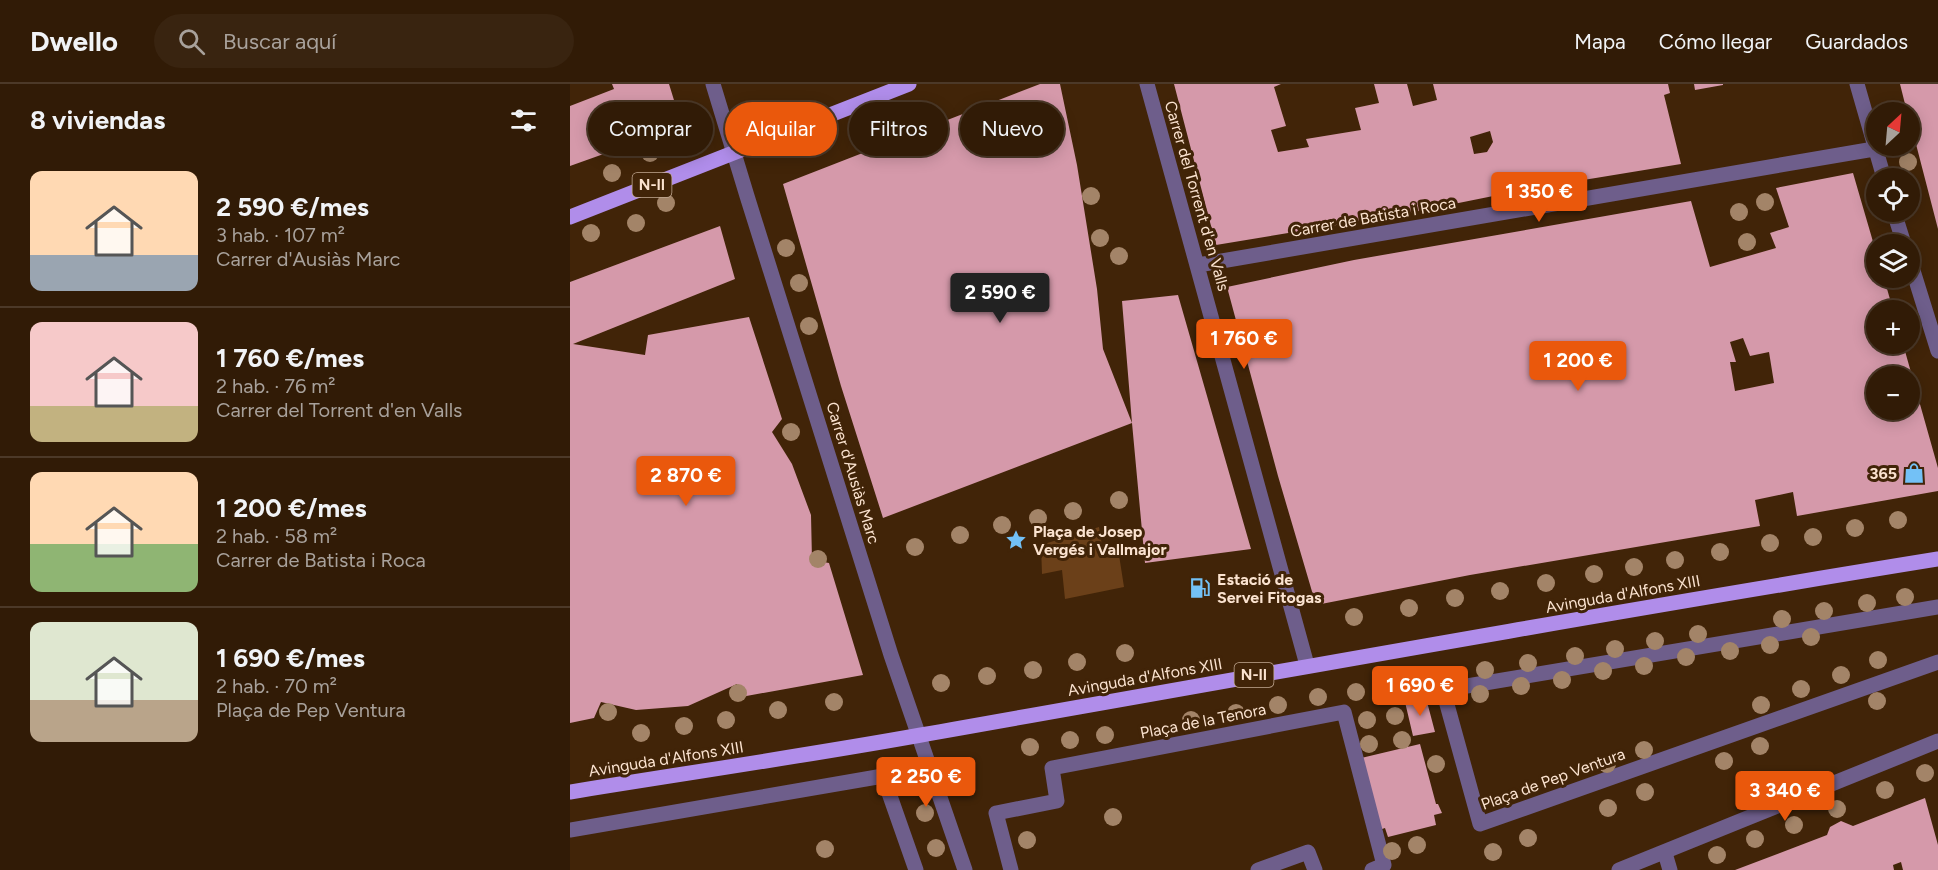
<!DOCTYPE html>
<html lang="es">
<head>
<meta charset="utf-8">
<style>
  :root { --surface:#311b06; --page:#392410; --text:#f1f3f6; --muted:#a8a19b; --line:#4c3928; --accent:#ea580c }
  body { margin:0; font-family:Figtree,sans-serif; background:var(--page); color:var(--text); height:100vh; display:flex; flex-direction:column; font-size:22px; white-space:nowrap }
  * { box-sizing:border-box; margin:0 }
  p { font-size:20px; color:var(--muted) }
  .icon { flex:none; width:33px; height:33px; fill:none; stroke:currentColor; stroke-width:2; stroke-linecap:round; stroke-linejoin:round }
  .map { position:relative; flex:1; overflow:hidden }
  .details { display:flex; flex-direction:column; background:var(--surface); width:570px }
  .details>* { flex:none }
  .hud { position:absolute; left:18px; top:18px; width:570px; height:54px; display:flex; gap:12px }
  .needle { width:39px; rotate:26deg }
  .buttons { position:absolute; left:1296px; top:18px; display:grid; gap:12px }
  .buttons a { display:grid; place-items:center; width:54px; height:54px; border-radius:50%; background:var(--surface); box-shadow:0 3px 15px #0003,0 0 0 2px var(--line); font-size:30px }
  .price { position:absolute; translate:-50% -51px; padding:0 14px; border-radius:6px; background:var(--accent); color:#fff; font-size:20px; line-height:39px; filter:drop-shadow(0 2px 3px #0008) }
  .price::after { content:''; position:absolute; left:50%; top:36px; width:18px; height:14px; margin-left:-9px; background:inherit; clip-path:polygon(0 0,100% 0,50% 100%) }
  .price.current { background:#222; color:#fff }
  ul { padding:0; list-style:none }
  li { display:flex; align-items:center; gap:18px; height:150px; padding:0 30px }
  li+li { border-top:2px solid var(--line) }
  li span { display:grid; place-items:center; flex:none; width:168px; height:120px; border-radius:12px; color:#555 }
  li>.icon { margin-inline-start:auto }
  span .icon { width:72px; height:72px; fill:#fffc; stroke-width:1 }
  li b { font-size:26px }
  h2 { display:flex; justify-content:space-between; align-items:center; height:72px; padding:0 30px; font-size:26px }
  .tag { padding:0 21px; border-radius:27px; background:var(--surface); box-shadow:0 3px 15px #0003,0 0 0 2px var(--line); font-size:21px; line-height:54px }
  .tag.current { background:var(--accent); color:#fff }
  header { display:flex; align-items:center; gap:36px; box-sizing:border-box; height:84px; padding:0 30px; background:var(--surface); border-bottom:2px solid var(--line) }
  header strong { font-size:28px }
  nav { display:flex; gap:33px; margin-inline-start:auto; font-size:21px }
  .search { width:420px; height:54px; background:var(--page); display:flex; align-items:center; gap:15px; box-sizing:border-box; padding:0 21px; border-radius:33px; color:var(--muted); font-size:22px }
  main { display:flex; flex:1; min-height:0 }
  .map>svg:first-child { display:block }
  .green { fill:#6b4019 }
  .building { fill:#d599aa; fill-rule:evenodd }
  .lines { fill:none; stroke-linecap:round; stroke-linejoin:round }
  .street { stroke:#6e5e8b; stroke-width:15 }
  .primary { stroke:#b08dea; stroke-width:15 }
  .tree { fill:#a38468 }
  .labels { text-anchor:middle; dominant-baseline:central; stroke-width:6; stroke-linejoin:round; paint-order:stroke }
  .shield { fill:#412408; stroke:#c3aa94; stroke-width:1.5 }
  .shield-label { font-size:15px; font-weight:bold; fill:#fbe3d0 }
  .street-label { font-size:16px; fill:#fbe3d0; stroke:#412408 }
  .poi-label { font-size:16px; font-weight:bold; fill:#fbe3d0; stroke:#412408; text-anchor:start }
</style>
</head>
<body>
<header>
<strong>Dwello</strong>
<div class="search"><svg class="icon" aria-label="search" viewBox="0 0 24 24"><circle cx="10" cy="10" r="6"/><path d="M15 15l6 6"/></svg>Buscar aquí</div>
<nav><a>Mapa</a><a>Cómo llegar</a><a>Guardados</a></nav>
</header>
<main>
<section class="details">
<h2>8 viviendas<svg class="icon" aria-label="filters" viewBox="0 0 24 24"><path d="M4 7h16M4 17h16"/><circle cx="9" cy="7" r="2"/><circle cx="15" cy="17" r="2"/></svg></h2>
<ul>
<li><span style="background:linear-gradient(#ffd9b3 70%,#9aa5b1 0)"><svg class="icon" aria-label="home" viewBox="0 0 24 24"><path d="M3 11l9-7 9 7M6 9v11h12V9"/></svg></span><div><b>2 590 €/mes</b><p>3 hab. · 107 m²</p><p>Carrer d'Ausiàs Marc</p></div></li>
<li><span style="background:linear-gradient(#f6c9c9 70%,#c2b280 0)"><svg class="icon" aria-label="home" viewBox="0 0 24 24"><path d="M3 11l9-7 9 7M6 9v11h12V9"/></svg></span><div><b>1 760 €/mes</b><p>2 hab. · 76 m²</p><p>Carrer del Torrent d'en Valls</p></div></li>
<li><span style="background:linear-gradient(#ffd9b3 60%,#8fb573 0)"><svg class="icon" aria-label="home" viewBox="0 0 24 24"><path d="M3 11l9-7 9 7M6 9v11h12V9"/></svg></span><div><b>1 200 €/mes</b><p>2 hab. · 58 m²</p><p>Carrer de Batista i Roca</p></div></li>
<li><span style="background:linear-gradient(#dfe7d0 65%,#b9a48a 0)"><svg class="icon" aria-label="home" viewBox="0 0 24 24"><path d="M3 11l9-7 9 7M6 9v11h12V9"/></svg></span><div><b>1 690 €/mes</b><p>2 hab. · 70 m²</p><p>Plaça de Pep Ventura</p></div></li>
</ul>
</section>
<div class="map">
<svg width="1368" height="786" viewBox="0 0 1368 786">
  <rect width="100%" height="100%" fill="#412408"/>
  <path class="green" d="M529,443L534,474L549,471L554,503L495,515L492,486L472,490L471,461Z"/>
  <path class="building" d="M42,0H99L112,42L0,82V22L44,5Z
    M470,0H490L507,81L527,205L533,265L562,339L552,217L608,211L681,465L575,479L562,339L313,434L271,302L213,100Z
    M604,0H711L704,3L716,42L701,46L708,68L739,63L736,55L791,46L785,24L809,19L804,0H837L843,22L867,16L863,0H1098L1100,9L1094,11L1111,80L953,106L839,129L646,161ZM920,47L923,58L917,68L904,70L900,53Z
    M1124,0H1153V1L1125,6Z
    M1330,0H1368V145L1340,37V28H1337Z
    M1283,89L1306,168V194H1314L1323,226H1306V260H1333L1368,384V407L1227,432L1223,408L1185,416L1190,442L900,491L746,521L708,392L657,203L784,176L1121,117L1140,183L1206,164L1200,149L1219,143L1206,104ZM1173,254L1180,272L1199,268L1204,299L1165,307L1160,278H1166L1160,258ZM1306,292H1340V326H1306Z
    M150,142L165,195L3,260L75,271L78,251L179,233L212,335L202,348L222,380L241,431L242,476L259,479L293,591L171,613L167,600L118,622L66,626L31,618L24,634L0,639V198Z
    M856,614L865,648L843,652L835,618Z
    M850,660L866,720H868L872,729L864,731L866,741L818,753L815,744L806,747L787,675Z
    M1355,714L1368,761V786H1333L1331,778L1323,781L1324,786H1165L1257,751L1260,743L1271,737L1283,742Z"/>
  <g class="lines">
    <path class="street" d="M143,0L177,112L321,571L395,786
      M577,0L737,581
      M1287,0L1314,94
      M1324,128L1334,160
      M1340,177L1368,267
      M628,181L1304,65
      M1368,523L873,606L910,740L1368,578
      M0,746L313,692L346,786
      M1095,769L1100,786
      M441,786L426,729L487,717L482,684L774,628L814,781L802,786
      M688,786L738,768L745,786
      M1049,786L1368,657"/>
    <path class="primary" d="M0,133L339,0
      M0,708C117,689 234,672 351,651C690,591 1028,530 1368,475"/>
  </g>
  <g class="tree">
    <circle cx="345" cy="31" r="9"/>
    <circle cx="316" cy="42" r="9"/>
    <circle cx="244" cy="63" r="9"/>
    <circle cx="80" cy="69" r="9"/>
    <circle cx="1338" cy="78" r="9"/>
    <circle cx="42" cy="89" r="9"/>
    <circle cx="521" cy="112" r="9"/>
    <circle cx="1195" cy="118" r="9"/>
    <circle cx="96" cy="119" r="9"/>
    <circle cx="1169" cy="128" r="9"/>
    <circle cx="66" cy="139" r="9"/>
    <circle cx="21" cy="149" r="9"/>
    <circle cx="530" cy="154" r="9"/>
    <circle cx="1177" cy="158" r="9"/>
    <circle cx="216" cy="164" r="9"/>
    <circle cx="549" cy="172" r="9"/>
    <circle cx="229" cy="199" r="9"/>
    <circle cx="239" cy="242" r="9"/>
    <circle cx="221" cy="348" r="9"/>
    <circle cx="549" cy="416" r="9"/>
    <circle cx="503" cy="427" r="9"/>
    <circle cx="468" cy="434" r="9"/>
    <circle cx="1328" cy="436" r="9"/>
    <circle cx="432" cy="441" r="9"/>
    <circle cx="1285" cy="444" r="9"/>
    <circle cx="390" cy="451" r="9"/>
    <circle cx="1243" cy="453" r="9"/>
    <circle cx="1200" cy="459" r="9"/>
    <circle cx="345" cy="463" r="9"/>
    <circle cx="1150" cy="468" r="9"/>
    <circle cx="248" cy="475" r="9"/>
    <circle cx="1105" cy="476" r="9"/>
    <circle cx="1064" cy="483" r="9"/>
    <circle cx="1024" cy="490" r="9"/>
    <circle cx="976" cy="499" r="9"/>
    <circle cx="930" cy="507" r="9"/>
    <circle cx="1335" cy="513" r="9"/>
    <circle cx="885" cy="514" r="9"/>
    <circle cx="1297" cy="519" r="9"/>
    <circle cx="839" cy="524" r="9"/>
    <circle cx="1254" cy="527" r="9"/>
    <circle cx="784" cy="533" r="9"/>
    <circle cx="1212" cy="535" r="9"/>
    <circle cx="1128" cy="550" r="9"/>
    <circle cx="1241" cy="553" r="9"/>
    <circle cx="1085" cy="557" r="9"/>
    <circle cx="1200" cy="561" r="9"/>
    <circle cx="1045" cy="565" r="9"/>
    <circle cx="1160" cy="567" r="9"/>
    <circle cx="555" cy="569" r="9"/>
    <circle cx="1005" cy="572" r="9"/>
    <circle cx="1116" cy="573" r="9"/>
    <circle cx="1308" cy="576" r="9"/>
    <circle cx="507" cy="578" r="9"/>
    <circle cx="958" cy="579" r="9"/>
    <circle cx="1074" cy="582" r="9"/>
    <circle cx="463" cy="586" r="9"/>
    <circle cx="915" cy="586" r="9"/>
    <circle cx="1033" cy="587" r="9"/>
    <circle cx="1271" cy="591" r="9"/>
    <circle cx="417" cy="592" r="9"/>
    <circle cx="992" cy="596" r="9"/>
    <circle cx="371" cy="599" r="9"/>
    <circle cx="832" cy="601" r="9"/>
    <circle cx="951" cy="602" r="9"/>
    <circle cx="1231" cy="605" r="9"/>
    <circle cx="786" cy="608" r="9"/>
    <circle cx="168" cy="609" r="9"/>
    <circle cx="910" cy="610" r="9"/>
    <circle cx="748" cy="613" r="9"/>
    <circle cx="1307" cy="617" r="9"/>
    <circle cx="264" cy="618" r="9"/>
    <circle cx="708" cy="621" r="9"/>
    <circle cx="1191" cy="621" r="9"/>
    <circle cx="208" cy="626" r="9"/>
    <circle cx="38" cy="628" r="9"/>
    <circle cx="666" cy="629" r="9"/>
    <circle cx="825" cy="632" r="9"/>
    <circle cx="156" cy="636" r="9"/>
    <circle cx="621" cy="636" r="9"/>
    <circle cx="797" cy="636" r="9"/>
    <circle cx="114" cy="642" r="9"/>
    <circle cx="71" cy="649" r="9"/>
    <circle cx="535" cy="651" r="9"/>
    <circle cx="500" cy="656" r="9"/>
    <circle cx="832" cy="656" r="9"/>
    <circle cx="799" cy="660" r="9"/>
    <circle cx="1190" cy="662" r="9"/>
    <circle cx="460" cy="663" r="9"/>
    <circle cx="1074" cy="666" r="9"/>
    <circle cx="1154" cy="677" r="9"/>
    <circle cx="866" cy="680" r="9"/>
    <circle cx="1037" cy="680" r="9"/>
    <circle cx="1355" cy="689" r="9"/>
    <circle cx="1315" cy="706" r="9"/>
    <circle cx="1075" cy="708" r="9"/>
    <circle cx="1038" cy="724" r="9"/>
    <circle cx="1267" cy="725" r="9"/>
    <circle cx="355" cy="729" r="9"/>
    <circle cx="543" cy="733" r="9"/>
    <circle cx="1224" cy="741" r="9"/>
    <circle cx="958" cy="754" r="9"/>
    <circle cx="1185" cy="755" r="9"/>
    <circle cx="457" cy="756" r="9"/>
    <circle cx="847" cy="761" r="9"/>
    <circle cx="366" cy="764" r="9"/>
    <circle cx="255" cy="765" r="9"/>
    <circle cx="822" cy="767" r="9"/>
    <circle cx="923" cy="768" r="9"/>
    <circle cx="1147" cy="771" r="9"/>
  </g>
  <defs>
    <g id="shop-bare" transform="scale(1.62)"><path d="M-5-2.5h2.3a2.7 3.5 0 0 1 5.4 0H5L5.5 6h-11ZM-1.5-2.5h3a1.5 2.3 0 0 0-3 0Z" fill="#73c1f6" stroke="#412408" stroke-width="2.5" paint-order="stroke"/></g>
    <g id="sight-bare" transform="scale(1.62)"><path d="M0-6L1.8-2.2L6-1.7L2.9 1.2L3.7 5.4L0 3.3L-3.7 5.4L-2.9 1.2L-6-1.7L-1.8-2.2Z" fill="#73c1f6" stroke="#412408" stroke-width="2.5" paint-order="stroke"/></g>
    <g id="fuel-bare" transform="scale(1.62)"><path d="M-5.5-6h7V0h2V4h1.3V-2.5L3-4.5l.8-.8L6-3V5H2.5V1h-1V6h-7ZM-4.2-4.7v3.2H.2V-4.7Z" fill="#73c1f6" stroke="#412408" stroke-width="2.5" paint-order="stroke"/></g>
  </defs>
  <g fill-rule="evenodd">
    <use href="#shop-bare" x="1344" y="389"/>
    <use href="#sight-bare" x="446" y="456"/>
    <use href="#fuel-bare" x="630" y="504"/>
  </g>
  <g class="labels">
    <g class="shield">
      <rect x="62.5" y="89" width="39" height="24" rx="4.5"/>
      <rect x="664.5" y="579" width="39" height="24" rx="4.5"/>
    </g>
    <g class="shield-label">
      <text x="82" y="101">N-II</text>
      <text x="684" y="591">N-II</text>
    </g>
    <g class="street-label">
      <text transform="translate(627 112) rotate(74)">Carrer del Torrent d'en Valls</text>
      <text transform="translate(803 133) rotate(-10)">Carrer de Batista i Roca</text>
      <text transform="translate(283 389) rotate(73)">Carrer d'Ausiàs Marc</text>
      <text transform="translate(1053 510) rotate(-10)">Avinguda d'Alfons XIII</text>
      <text transform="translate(575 593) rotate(-10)">Avinguda d'Alfons XIII</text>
      <text transform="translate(633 637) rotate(-11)">Plaça de la Tenora</text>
      <text transform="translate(96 675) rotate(-9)">Avinguda d'Alfons XIII</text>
      <text transform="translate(983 695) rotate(-20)">Plaça de Pep Ventura</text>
    </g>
    <g class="poi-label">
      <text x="1327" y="389" text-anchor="end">365</text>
      <text x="463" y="447">Plaça de Josep<tspan x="463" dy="18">Vergés i Vallmajor</tspan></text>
      <text x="647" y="495">Estació de<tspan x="647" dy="18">Servei Fitogas</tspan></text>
    </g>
  </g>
</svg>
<div class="buttons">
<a><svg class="needle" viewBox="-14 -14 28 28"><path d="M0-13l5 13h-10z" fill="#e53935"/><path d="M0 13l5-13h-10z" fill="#a8a19b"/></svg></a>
<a><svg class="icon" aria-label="locate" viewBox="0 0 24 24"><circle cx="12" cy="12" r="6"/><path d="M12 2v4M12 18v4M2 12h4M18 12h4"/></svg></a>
<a><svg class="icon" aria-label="layers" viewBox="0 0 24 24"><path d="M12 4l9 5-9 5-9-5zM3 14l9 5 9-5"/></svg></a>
<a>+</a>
<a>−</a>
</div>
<b class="price" style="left:969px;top:139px">1 350 €</b>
<b class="price current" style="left:430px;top:240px">2 590 €</b>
<b class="price" style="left:674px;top:286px">1 760 €</b>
<b class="price" style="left:1008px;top:308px">1 200 €</b>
<b class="price" style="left:116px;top:423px">2 870 €</b>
<b class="price" style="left:850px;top:633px">1 690 €</b>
<b class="price" style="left:356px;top:724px">2 250 €</b>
<b class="price" style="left:1215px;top:738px">3 340 €</b>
<div class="hud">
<a class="tag">Comprar</a>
<a class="tag current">Alquilar</a>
<a class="tag">Filtros</a>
<a class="tag">Nuevo</a>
</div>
</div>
</main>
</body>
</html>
